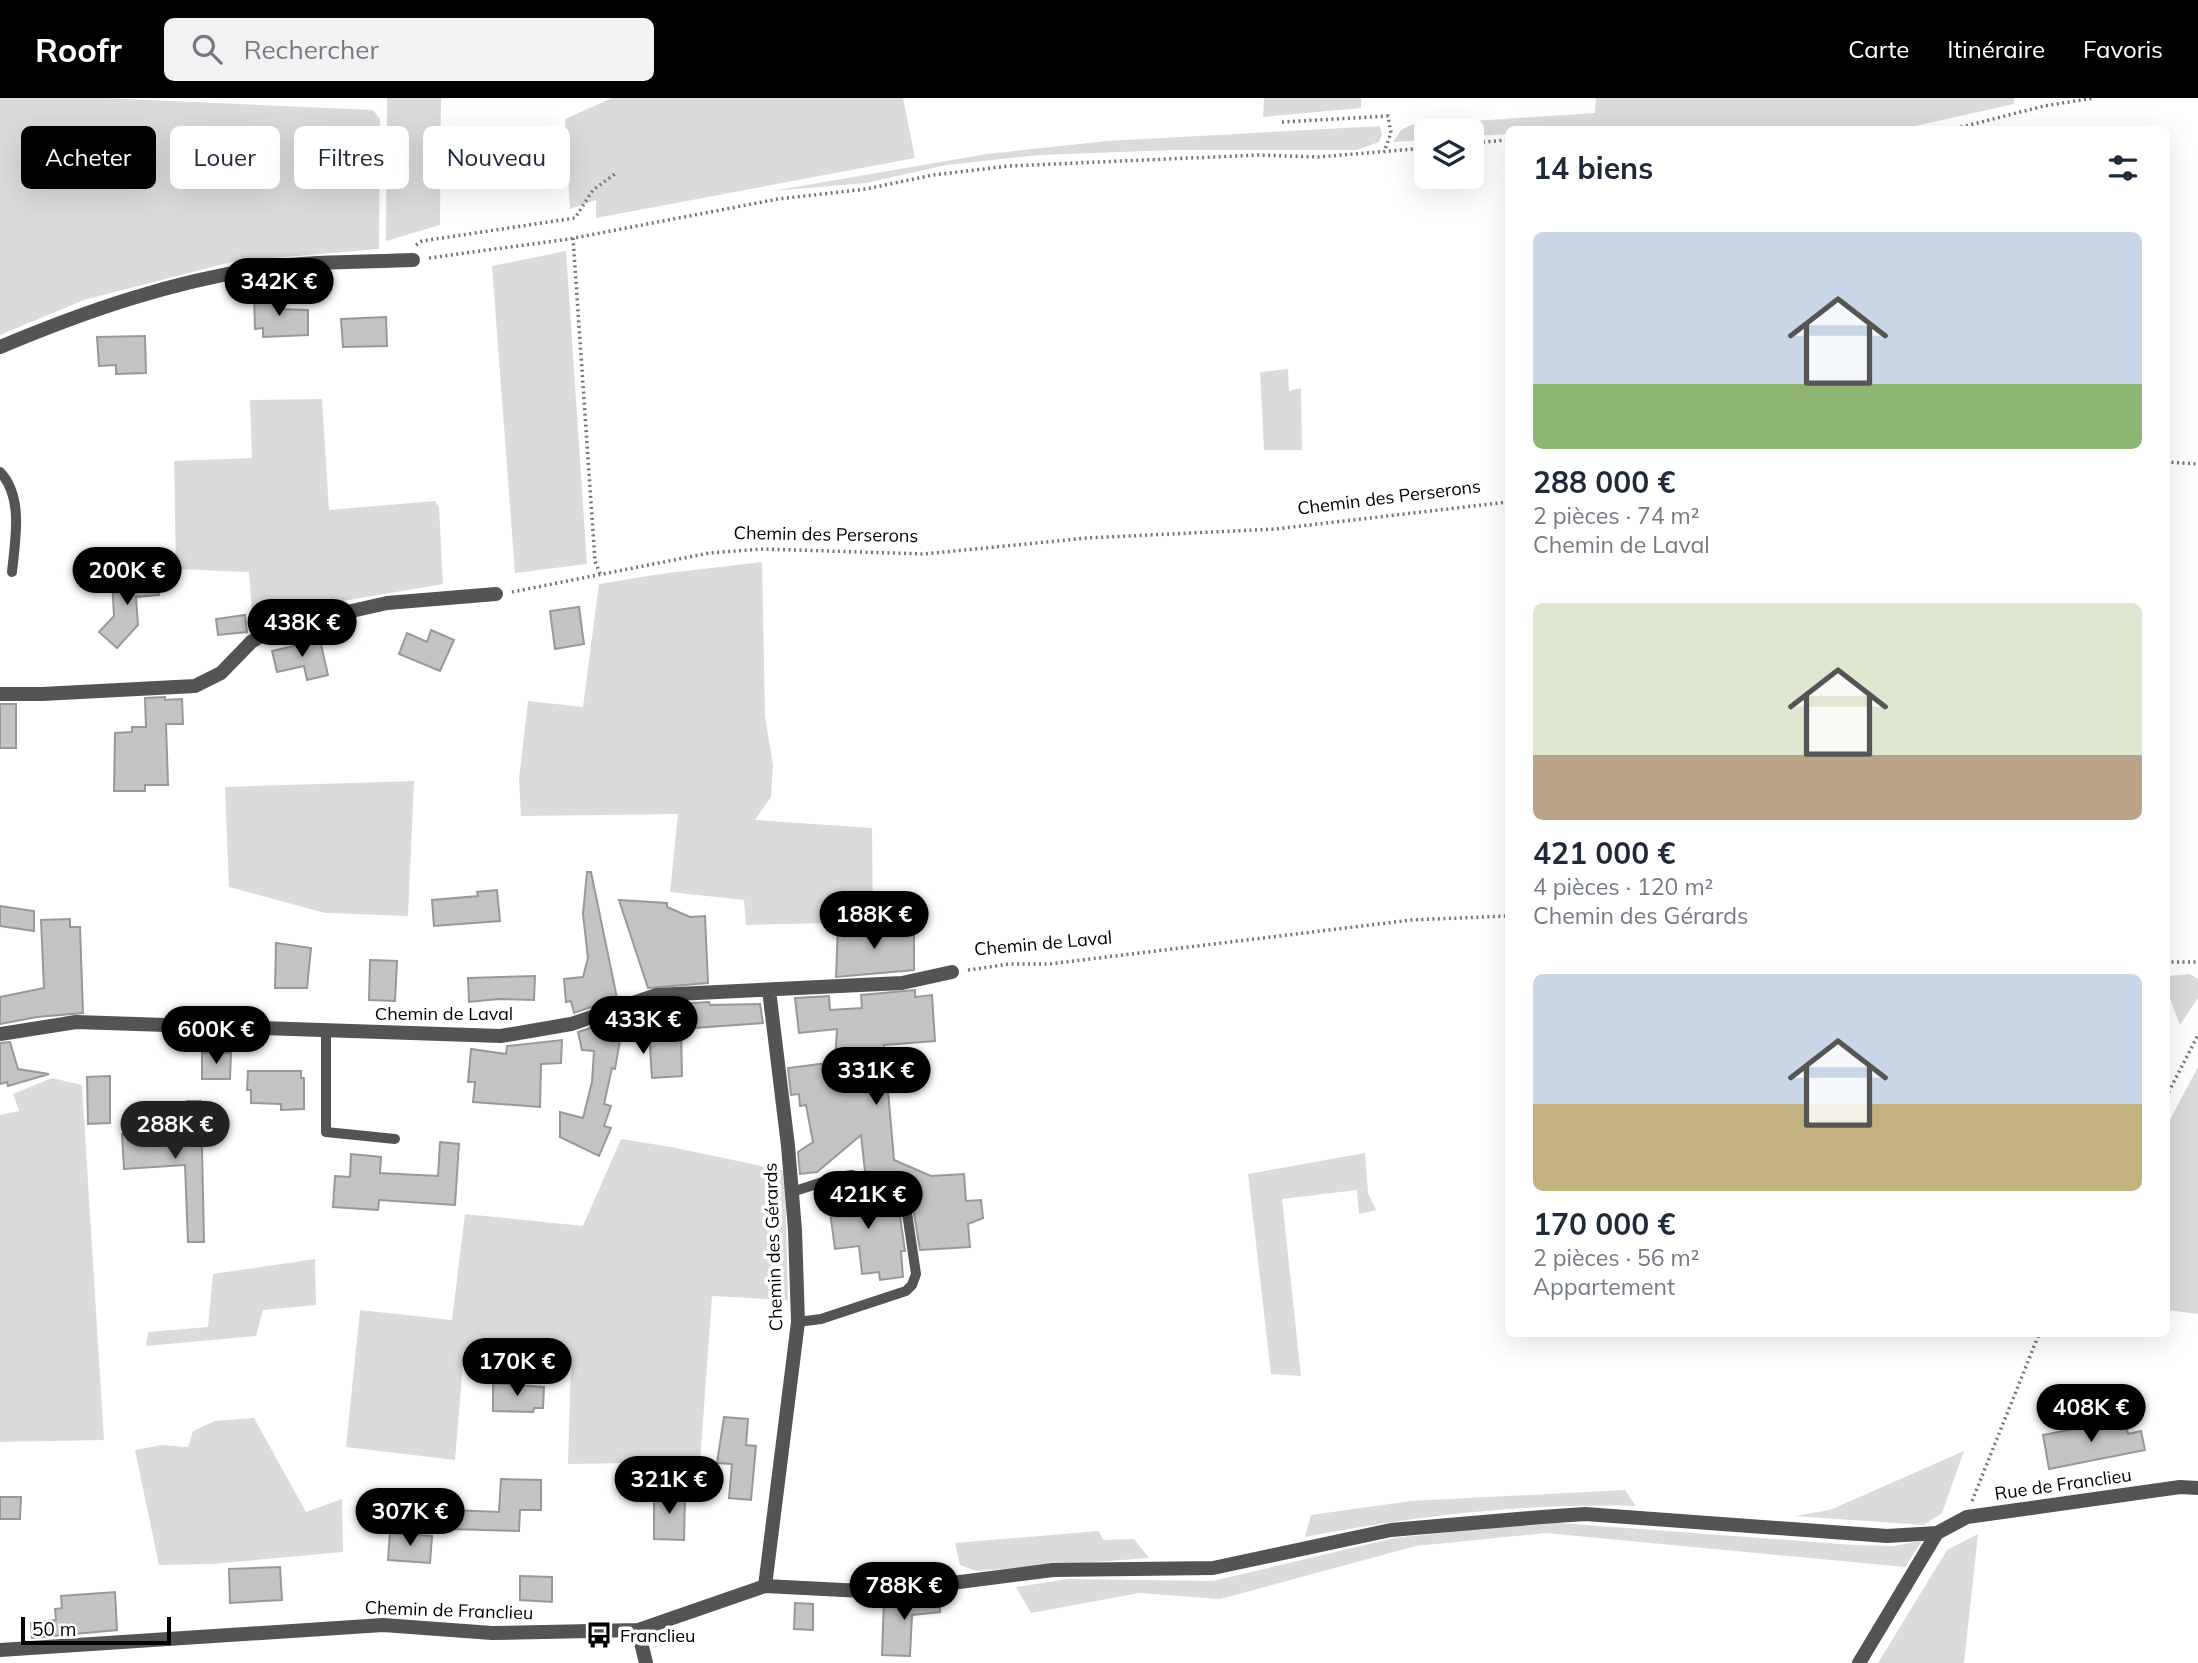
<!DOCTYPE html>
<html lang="fr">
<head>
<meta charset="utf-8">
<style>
  :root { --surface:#fff; --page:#f2f2f3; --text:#1f2937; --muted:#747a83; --accent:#000 }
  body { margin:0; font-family:Mulish,sans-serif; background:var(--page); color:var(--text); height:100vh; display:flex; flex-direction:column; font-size:26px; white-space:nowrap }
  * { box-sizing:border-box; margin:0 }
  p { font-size:23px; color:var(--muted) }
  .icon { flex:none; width:38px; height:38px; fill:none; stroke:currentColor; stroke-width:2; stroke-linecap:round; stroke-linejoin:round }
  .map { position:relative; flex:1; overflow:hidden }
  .details { position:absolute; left:1505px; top:28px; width:665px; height:1211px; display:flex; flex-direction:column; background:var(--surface); border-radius:10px; box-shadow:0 7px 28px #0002 }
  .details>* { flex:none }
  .banner { position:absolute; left:21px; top:28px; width:665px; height:63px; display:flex; gap:14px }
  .controls { position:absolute; left:1414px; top:21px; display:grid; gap:14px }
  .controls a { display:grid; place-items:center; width:70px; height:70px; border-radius:10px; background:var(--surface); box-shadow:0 7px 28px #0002; font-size:35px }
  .scale { position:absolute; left:21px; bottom:18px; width:150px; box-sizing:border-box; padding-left:7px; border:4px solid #000; border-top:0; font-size:19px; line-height:24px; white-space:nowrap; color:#000; -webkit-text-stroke:5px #fff; paint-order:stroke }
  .price { position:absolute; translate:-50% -60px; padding:0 16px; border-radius:24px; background:var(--accent); color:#fff; font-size:23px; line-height:46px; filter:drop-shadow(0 2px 4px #0008) }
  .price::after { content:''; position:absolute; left:50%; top:42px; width:21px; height:16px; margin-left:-10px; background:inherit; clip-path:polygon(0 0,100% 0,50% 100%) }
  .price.current { background:#222; color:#fff }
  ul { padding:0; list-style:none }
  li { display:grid; align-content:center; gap:14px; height:371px; padding:0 28px }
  li span { display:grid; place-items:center; height:217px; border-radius:10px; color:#555 }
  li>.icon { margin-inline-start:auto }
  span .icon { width:126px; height:126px; fill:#fffc; stroke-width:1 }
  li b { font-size:30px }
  h2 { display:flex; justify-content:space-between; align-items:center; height:84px; padding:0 28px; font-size:30px }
  .chip { padding:0 24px; border-radius:10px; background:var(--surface); box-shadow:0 7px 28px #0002; font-size:24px; line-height:63px }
  .chip.current { background:var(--accent); color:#fff }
  header { display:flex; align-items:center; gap:42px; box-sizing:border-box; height:98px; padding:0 35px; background:var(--accent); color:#fff }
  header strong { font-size:33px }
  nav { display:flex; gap:38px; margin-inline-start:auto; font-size:24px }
  .search { width:490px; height:63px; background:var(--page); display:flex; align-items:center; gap:18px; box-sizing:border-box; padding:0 24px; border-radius:10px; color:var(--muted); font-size:26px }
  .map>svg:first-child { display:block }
  .green { fill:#dbdbdb }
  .building { fill:#c4c4c4; stroke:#989898; stroke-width:2 }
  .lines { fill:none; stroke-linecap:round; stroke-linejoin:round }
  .path { stroke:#767676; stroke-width:3.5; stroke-dasharray:2 3.5; stroke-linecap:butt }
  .service { stroke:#545454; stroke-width:10 }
  .minor { stroke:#545454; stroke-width:14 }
  .labels { text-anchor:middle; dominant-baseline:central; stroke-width:7; stroke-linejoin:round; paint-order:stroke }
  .street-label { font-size:18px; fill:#000; stroke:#fff }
  .poi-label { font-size:18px; fill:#000; stroke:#fff; text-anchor:start }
</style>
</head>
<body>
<header>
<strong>Roofr</strong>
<div class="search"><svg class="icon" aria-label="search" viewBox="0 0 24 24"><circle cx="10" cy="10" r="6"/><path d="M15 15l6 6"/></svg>Rechercher</div>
<nav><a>Carte</a><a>Itinéraire</a><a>Favoris</a></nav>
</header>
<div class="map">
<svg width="2198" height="1565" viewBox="0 0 2198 1565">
  <rect width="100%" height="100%" fill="#fff"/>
  <path class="green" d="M0,0H104L373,12L380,21L379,151L235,163L84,202L0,237Z
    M387,0H441L440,127L386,143Z
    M612,0H903L915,60L596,120V102L570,111L565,21Z
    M1264,0H1361V10L1263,19Z
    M1596,0H2014V6L1911,29L1884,31L1508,32V36L1472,38V33H1426V42L1393,44L1401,32L1411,27L1595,15Z
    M1380,28L1382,36L1379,44L1357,52H1175L1039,57L946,67L866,85L772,93L987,56L1107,43Z
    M566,153L587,466L515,475L492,168Z
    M1288,271L1289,293L1301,290L1302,352H1264L1260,274Z
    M322,301L329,412L435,403L439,409L443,486L290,512L253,527L249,474L176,471L174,363L252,360L250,302Z
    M762,464L765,618L773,667L771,699L755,722L872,730L873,824L746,827L744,802L670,794L678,716L521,718L519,681L528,603L583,609L599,486L660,476Z
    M414,683L408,818L325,815L229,789L225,689Z
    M2190,876L2198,881V900L2180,927L2167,893V878Z
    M2198,969V1216L2167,1212V1027Z
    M52,980L82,987L104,1342L0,1344V1017L19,1013L13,996Z
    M621,1041L671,1049L785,1073L788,1202L712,1198L700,1364L568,1366L571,1268L464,1253L455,1362L346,1349L360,1212L452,1222L465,1116L583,1128Z
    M1365,1055L1368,1095L1376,1112L1359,1116L1357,1092L1282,1101L1301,1278L1271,1276L1248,1076Z
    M315,1161L316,1207L263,1212L256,1238L146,1248L148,1234L208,1229L213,1176Z
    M254,1320L306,1414L342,1401L343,1454L211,1466L159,1467L135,1352L162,1347L188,1349L193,1333L215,1323Z
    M1964,1353L1942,1415L1924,1427L1794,1418L1830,1412Z
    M1625,1392L1636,1408C1525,1405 1413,1418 1305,1439L1311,1417L1411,1403Z
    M1547,1424L1854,1447L1893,1448L1922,1443L1905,1469L1546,1435L1416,1448L1220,1501L1139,1495L1031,1515L1016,1489L1069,1481L1213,1483L1394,1440Z
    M1099,1433L1103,1442L1134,1441L1149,1460L976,1473L960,1467L955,1445Z
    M1978,1436L1964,1565H1878L1947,1452Z"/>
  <path class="building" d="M278,196V211L308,212V237L263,239V230L255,231L254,197Z
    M386,219L387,248L343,249L341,221Z
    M145,238L146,275L116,276V267L99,268L97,239Z
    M157,479L159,497L136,499L138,527L117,550L99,534L114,518L112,482Z
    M579,509L584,546L555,551L550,513Z
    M245,517L247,534L218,537L216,521Z
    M431,532L454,542L440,573L399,556L407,535L427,544Z
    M320,542L328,577L307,582L304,568L277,574L272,553Z
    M165,599V602L182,601L183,626H166L168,687H145V693H114L115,635L132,634V629H146L145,600Z
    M0,606H16V650H0Z
    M587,774H591L617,900L574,915L571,903L566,904L564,881L583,879L588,860L583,816Z
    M497,792L500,823L434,828L432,802L478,798L477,794Z
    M619,802L667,805V809L690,819L705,818L708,885L648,890Z
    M0,808L34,813V833L0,828Z
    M70,821V829H80L83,915L37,919L0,926V899L44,890L41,822Z
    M838,829H900V836H914V872L836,879Z
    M276,845L311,850L307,890H275Z
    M370,862L397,863L395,903L369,902Z
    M535,878L534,902L499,901L469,904L468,880Z
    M915,892V899L932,897L935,943L884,947L894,1062L931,1078L964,1076L966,1103L981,1102L983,1120L968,1126L970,1149L920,1152L913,1110L905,1100L884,1091L876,1078L865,1073L861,1037L817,1074L800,1076L798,1054L813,1044L806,1007L800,1008L799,996L791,997L788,970L835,964L837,931L799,935L795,900L829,898L830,912L862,910L861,897Z
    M709,904L710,907L760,906L763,925L681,931L682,978L652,980L649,935L620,942L615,971L612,970L604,1006L611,1008L604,1028L611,1030L599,1058L560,1039V1014L583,1020L592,984L594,953L582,952L578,934L655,910L654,908L658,907Z
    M562,942L561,965L541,966L540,1009L473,1004L475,984H468L471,951L506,956L507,948Z
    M10,944L18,971L49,976L8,988L7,984L0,986V945Z
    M202,955H231L230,981H202Z
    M248,973H301V980H304V1011L281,1012V1006L251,1005V992H247Z
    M110,978V1025L88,1026L87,979Z
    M187,1003H201L204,1144H188L185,1067L124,1071L122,1036L184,1031Z
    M440,1044L459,1046L455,1107L379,1102L378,1112L333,1109L335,1078L350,1079L351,1056L381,1059L380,1075L438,1078Z
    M860,1088L865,1090L875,1104L894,1112L900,1118L905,1153H901L903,1179L880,1182L879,1174L862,1176L859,1148L835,1151L827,1091Z
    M493,1285L544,1289L543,1310H534L533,1314L493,1313Z
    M724,1319L748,1321L746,1347L756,1348L751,1402L729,1400L732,1366L717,1365Z
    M2125,1321L2128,1336L2141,1333L2145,1352L2049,1371L2043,1337Z
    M501,1381L541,1382V1412H520L519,1433L450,1431L452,1412L499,1414Z
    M654,1395L685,1396L684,1442L654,1441Z
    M0,1399H21L20,1421H0Z
    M390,1435L432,1438L430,1465L388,1462Z
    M280,1469L282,1502L230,1505L229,1471Z
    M520,1478L552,1479V1504L520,1502Z
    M115,1494L117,1532L32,1540L31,1525L56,1522L55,1511L62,1510L61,1498Z
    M940,1496V1514L912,1517L910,1558L882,1557L884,1503Z
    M795,1505L813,1506V1532L794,1531Z"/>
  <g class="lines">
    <path class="path" d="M1282,24L1388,18L1391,35L1384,54
      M1950,32L2044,8L2094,0
      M1472,45L1508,42
      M573,140L595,463L601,478
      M416,147L422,143L575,120L593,92L615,76
      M429,160L569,141L778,101L866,91L933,77L1009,68L1258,57L1318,59L1426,50
      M2166,364L2198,366
      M512,494L709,455L764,451L924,456L1087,440L1275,431L1508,404
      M2166,864H2198
      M968,872L1010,866H1049L1411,822L1508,818
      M2166,999L2198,937
      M1972,1403L2039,1236"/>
    <path class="service" d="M0,374C24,399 15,443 12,474
      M326,932V1034L395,1041
      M792,1094L838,1079L852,1077L870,1083L879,1097L899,1105L907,1115L916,1176L912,1187L906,1193L821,1221L798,1224"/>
    <path class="minor" d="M0,249C86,213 172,183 264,170C313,163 364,164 413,162
      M0,596H42L195,588L221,575L251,544L272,531L387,505L496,496
      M0,936L76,924L501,938L571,926L656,897L902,885L952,874
      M765,1488L798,1224L795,1132L788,1048L769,892
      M638,1532L646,1565
      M0,1552L383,1527L492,1535L638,1532L765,1488L882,1494L1053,1472L1213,1470L1391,1432L1542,1419L1585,1416L1887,1438L1937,1435L1967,1419L2180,1389L2198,1390
      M1859,1565L1937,1435"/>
  </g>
  <defs>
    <g id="bus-bare" transform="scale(2.1)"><path d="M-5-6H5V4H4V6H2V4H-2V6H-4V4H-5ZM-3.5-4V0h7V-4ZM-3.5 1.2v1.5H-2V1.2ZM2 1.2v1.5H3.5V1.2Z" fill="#000" stroke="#fff" stroke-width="2.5" paint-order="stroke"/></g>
  </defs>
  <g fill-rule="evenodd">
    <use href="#bus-bare" x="599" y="1537"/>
  </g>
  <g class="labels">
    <g class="street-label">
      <text transform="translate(1389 399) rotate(-7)">Chemin des Perserons</text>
      <text transform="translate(826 436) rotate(1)">Chemin des Perserons</text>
      <text transform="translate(1043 845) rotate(-5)">Chemin de Laval</text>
      <text x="444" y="915">Chemin de Laval</text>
      <text transform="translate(773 1149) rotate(-92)">Chemin des Gérards</text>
      <text transform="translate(2063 1386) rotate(-8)">Rue de Franclieu</text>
      <text transform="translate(449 1512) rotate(2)">Chemin de Franclieu</text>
    </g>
    <g class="poi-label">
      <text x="620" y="1537">Franclieu</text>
    </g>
  </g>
</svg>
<div class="controls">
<a><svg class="icon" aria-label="layers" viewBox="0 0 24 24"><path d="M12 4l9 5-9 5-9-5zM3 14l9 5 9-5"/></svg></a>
</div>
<div class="scale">50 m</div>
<b class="price" style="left:279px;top:220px">342K €</b>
<b class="price" style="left:127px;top:509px">200K €</b>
<b class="price" style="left:302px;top:561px">438K €</b>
<b class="price" style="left:874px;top:853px">188K €</b>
<b class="price" style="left:643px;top:958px">433K €</b>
<b class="price" style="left:216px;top:968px">600K €</b>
<b class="price" style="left:876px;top:1009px">331K €</b>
<b class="price current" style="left:175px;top:1063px">288K €</b>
<b class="price" style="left:868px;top:1133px">421K €</b>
<b class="price" style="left:517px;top:1300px">170K €</b>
<b class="price" style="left:2091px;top:1346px">408K €</b>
<b class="price" style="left:669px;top:1418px">321K €</b>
<b class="price" style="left:410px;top:1450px">307K €</b>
<b class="price" style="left:904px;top:1524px">788K €</b>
<div class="banner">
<a class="chip current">Acheter</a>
<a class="chip">Louer</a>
<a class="chip">Filtres</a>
<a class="chip">Nouveau</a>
</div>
<section class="details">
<h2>14 biens<svg class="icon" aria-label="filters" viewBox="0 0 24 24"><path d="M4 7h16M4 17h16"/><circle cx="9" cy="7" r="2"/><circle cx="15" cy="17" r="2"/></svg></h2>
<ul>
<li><span style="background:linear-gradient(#c9d6e8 70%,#8fb573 0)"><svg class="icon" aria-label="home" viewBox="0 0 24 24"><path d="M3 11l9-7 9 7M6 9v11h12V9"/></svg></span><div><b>288 000 €</b><p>2 pièces · 74 m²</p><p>Chemin de Laval</p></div></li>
<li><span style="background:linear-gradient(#dfe7d0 70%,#b9a48a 0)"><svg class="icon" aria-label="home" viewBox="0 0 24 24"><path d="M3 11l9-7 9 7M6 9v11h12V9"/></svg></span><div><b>421 000 €</b><p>4 pièces · 120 m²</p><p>Chemin des Gérards</p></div></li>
<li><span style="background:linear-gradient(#c9d6e8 60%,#c2b280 0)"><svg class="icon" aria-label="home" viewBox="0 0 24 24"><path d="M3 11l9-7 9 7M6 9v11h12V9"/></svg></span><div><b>170 000 €</b><p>2 pièces · 56 m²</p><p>Appartement</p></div></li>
</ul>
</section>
</div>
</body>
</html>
